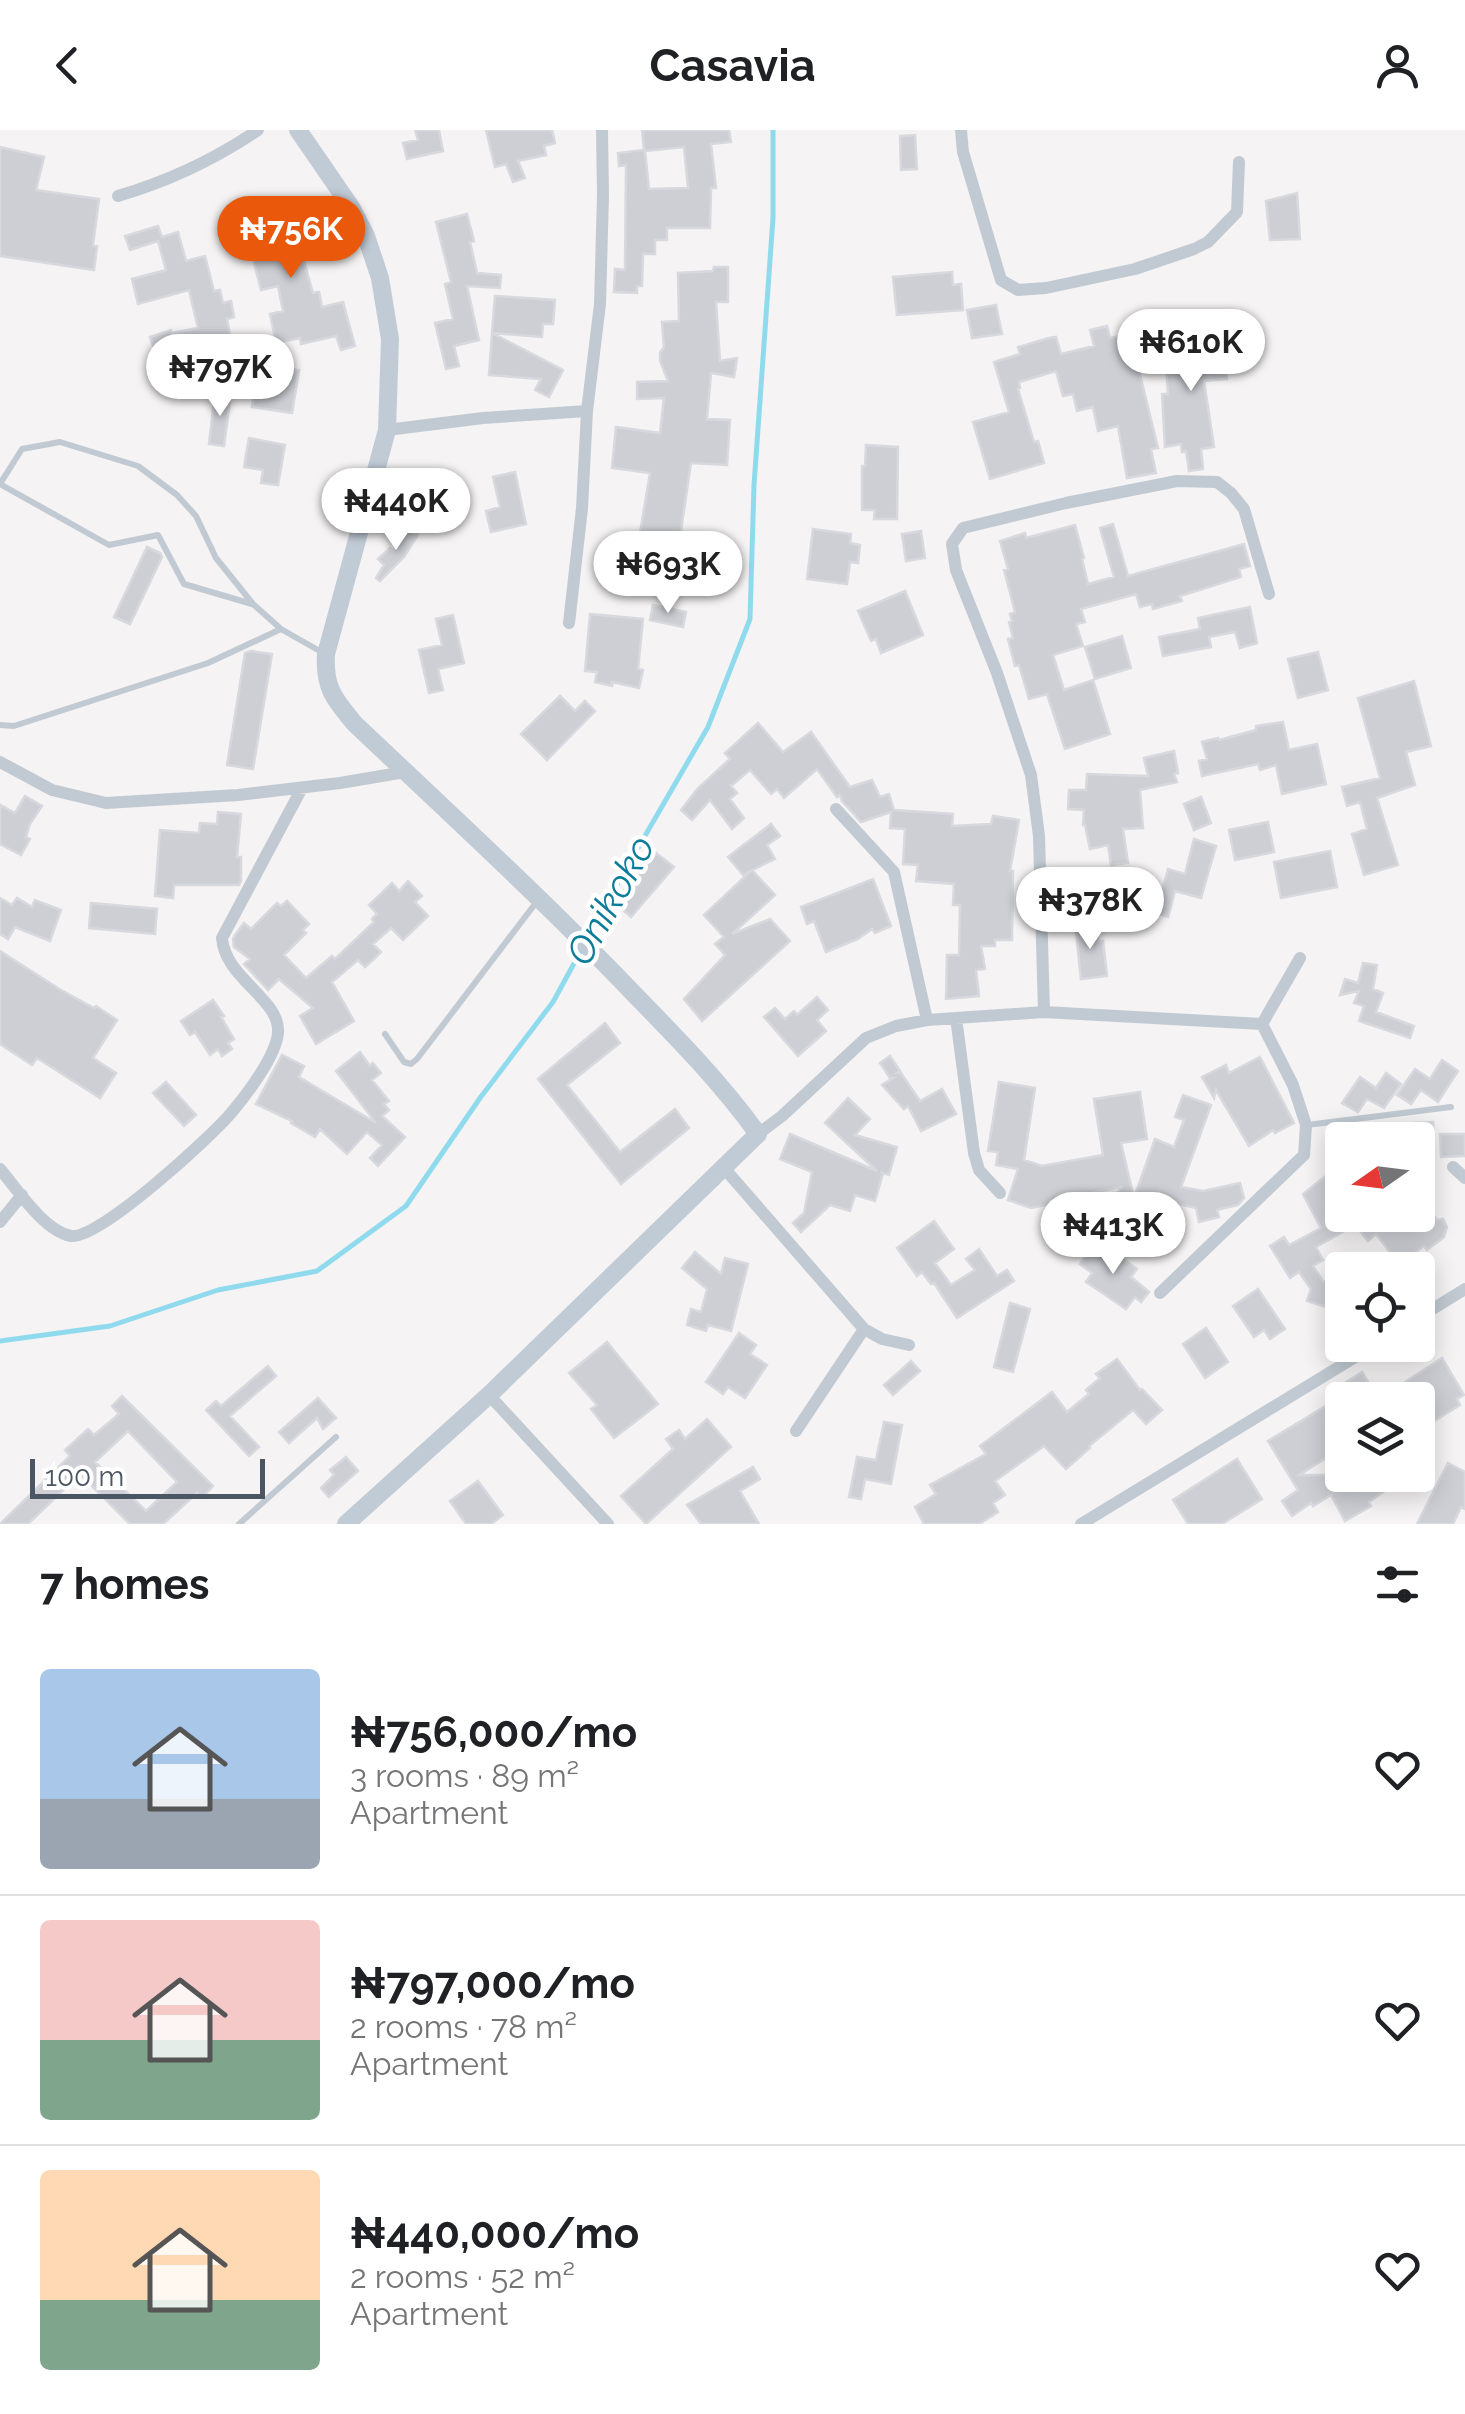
<!DOCTYPE html>
<html lang="en">
<head>
<meta charset="utf-8">
<style>
  :root { --surface:#fff; --page:#f6f6f6; --text:#202124; --muted:#757577; --line:#e0e0e0; --accent:#ea580c }
  body { margin:0; font-family:Raleway,sans-serif; background:var(--page); color:var(--text); height:100vh; display:flex; flex-direction:column; font-size:38px; white-space:nowrap }
  * { box-sizing:border-box; margin:0 }
  p { font-size:32px; color:var(--muted) }
  .icon { flex:none; width:55px; height:55px; fill:none; stroke:currentColor; stroke-width:2; stroke-linecap:round; stroke-linejoin:round }
  .map { position:relative; height:1394px; overflow:hidden }
  .sheet { display:flex; flex-direction:column; background:var(--surface); flex:1 }
  .sheet>* { flex:none }
  .needle { width:65px; rotate:256deg }
  .fabs { position:absolute; left:1325px; top:992px; display:grid; gap:20px }
  .fabs a { display:grid; place-items:center; width:110px; height:110px; border-radius:10px; background:var(--surface); box-shadow:0 5px 25px #0003; font-size:50px }
  .scale { position:absolute; left:30px; bottom:25px; width:235px; box-sizing:border-box; padding-left:10px; border:5px solid #4a5661; border-top:0; font-size:28px; line-height:35px; white-space:nowrap; color:#4a5661; -webkit-text-stroke:8px #fff; paint-order:stroke }
  .price { position:absolute; translate:-50% -85px; padding:0 22px; border-radius:35px; background:#fff; color:#222; font-size:32px; line-height:65px; filter:drop-shadow(0 2px 5px #0008) }
  .price::after { content:''; position:absolute; left:50%; top:60px; width:30px; height:22px; margin-left:-15px; background:inherit; clip-path:polygon(0 0,100% 0,50% 100%) }
  .price.active { background:var(--accent); color:#fff }
  ul { padding:0; list-style:none }
  li { display:flex; align-items:center; gap:30px; height:250px; padding:0 40px }
  li+li { border-top:2px solid var(--line) }
  li span { display:grid; place-items:center; flex:none; width:280px; height:200px; border-radius:10px; color:#555 }
  li>.icon { margin-inline-start:auto }
  span .icon { width:120px; height:120px; fill:#fffc; stroke-width:1 }
  li b { font-size:42px }
  h2 { display:flex; justify-content:space-between; align-items:center; height:120px; padding:0 40px; font-size:42px }
  header { display:flex; justify-content:space-between; align-items:center; height:130px; padding:0 40px; background:var(--surface); font-size:45px; font-weight:700 }
  .map>svg:first-child { display:block }
  .lines { fill:none; stroke-linecap:round; stroke-linejoin:round }
  .stream { stroke:#90daee; stroke-width:5 }
  .building { fill:#cdcfd5; stroke:#d7d9de; stroke-width:2.5; fill-rule:evenodd }
  .lane { stroke:#c1cad2; stroke-width:6 }
  .street { stroke:#c1cad2; stroke-width:12 }
  .secondary { stroke:#c1cbd6; stroke-width:18 }
  .labels { text-anchor:middle; dominant-baseline:central; stroke-width:9; stroke-linejoin:round; paint-order:stroke }
  .water-label { font-size:38px; font-style:italic; fill:#0c7c9b; stroke:#fff }
</style>
</head>
<body>
<header><svg class="icon" aria-label="back" viewBox="0 0 24 24"><path d="M15 5l-7 7 7 7"/></svg>Casavia<svg class="icon" aria-label="person" viewBox="0 0 24 24"><circle cx="12" cy="8" r="4"/><path d="M4 21q1-7 8-7t8 7"/></svg></header>
<div class="map">
<svg width="1465" height="1394" viewBox="0 0 1465 1394">
  <rect width="100%" height="100%" fill="#f5f3f3"/>
  <g class="lines">
    <path class="stream" d="M0,1211L110,1196L218,1160L317,1141L406,1076L480,968L553,872L620,749L708,597L750,489L754,355L773,88V0"/>
  </g>
  <path class="building" d="M415,0H439L443,21L407,29L403,13L418,10Z
    M486,0H552L555,13L544,16L546,25L518,31L525,48L513,52L506,34L495,37Z
    M642,0H729L731,12L711,14L716,58H711L710,98H667V110H655V124H643L642,156H637V163L614,162L615,139L625,140L626,35L619,36L618,23L644,20ZM684,17L688,58L649,59L645,21Z
    M915,5L917,39L901,40L900,6Z
    M0,17L44,27L36,60L99,69L93,115L97,116L94,140L0,126Z
    M1297,63L1300,109L1270,110L1266,71Z
    M255,74L267,83L289,79L313,163L319,162L322,177L343,172L355,216L341,220L336,206L301,214L300,208L276,213L270,184L283,181L278,156L261,160L240,78Z
    M467,84L474,111L470,112L477,143L501,145L500,158L467,156L479,210L454,216L459,236L446,239L435,193L453,189L445,154L451,152L436,92Z
    M158,96L162,107L178,102L186,131L205,126L214,161L220,160L223,173L231,171L234,187L227,189L230,205L176,217L156,225L150,207L171,200L172,203L198,198L189,160L138,174L132,149L166,140L158,111L130,120L125,106Z
    M714,137H728V172H716L720,231L737,228L734,247L711,243L707,289L730,290L727,335L691,333L680,407H682L680,426L675,425L672,439H669L666,459L635,454L639,427H636L650,343L612,338L616,297L660,303L664,268L637,269V252L668,251L660,231V223L664,217L662,192L679,191L678,143L713,141Z
    M952,142L953,155L961,154L963,180L897,185L893,147Z
    M495,166L555,170L553,194H543L542,207L492,203Z
    M996,175L1002,204L972,208L967,180Z
    M1107,196L1110,208L1125,205L1126,210L1131,208L1158,318L1151,319L1156,343L1127,348L1118,296L1098,301L1093,277L1077,281L1073,264L1063,266L1056,241L1019,252L1020,258L1018,259L1034,312L1038,311L1044,333L990,349L973,292L1009,282L994,232L1020,224L1018,217L1049,208L1056,207L1061,224L1094,216L1090,200Z
    M492,203L563,240L549,267L535,260L541,249L489,245Z
    M1223,206L1227,249L1204,251L1214,317L1201,319L1203,339L1189,341L1186,321L1182,322L1181,314L1165,317L1162,264H1168L1166,236L1161,237L1160,222L1166,221L1165,211Z
    M279,237L299,240L292,283L252,277L256,249L276,252Z
    M215,262L231,264L224,316L209,314Z
    M249,308L285,315L278,355L261,353L263,340L244,337Z
    M866,315L898,317L897,389H874L875,380H862V336H865Z
    M515,342L526,394L491,402L486,381L500,377L493,347Z
    M1113,394L1128,446L1244,414L1250,436L1239,439L1241,447L1180,466L1182,471L1153,479L1152,474L1140,477L1136,464L1081,479L1085,492L1076,494L1083,516L1053,525L1064,560L1093,550L1110,604L1065,619L1047,564L1029,569L1019,535L1015,536L1008,509L1013,508L1009,492L1012,491L1010,484L1015,482L1004,440L1008,439L1000,411L1025,403L1026,408L1075,395L1084,428L1082,429L1088,454L1114,447L1100,398Z
    M407,398L418,405L404,427L380,451L376,448L384,435L378,429L390,418L393,421Z
    M813,399L851,404L850,413L860,415L858,433L850,432L847,454L807,449Z
    M921,401L925,428L906,431L902,404Z
    M147,417L160,423L162,427L130,494L114,487Z
    M905,461L923,505L881,523L876,509L871,511L858,481Z
    M653,475L686,482L683,497L650,490Z
    M1250,477L1257,513L1240,518L1235,502L1209,507L1211,517L1163,526L1159,507L1200,499L1198,488Z
    M590,484L643,489L638,539L643,540L639,558L612,552V556L595,552L597,542L585,541Z
    M453,485L464,533L438,539L443,560L429,563L419,520L442,515L436,489Z
    M1122,506L1131,538L1095,549L1085,517Z
    M251,521L272,524L253,639L227,635L245,523Z
    M1318,522L1328,560L1298,568L1288,529Z
    M1414,551L1431,616L1406,622L1415,655L1377,668L1398,735L1364,745L1352,704L1367,699L1360,672L1347,676L1342,657L1380,648L1358,568Z
    M560,566L575,581L585,571L595,581L547,630L521,604Z
    M1283,592L1289,620L1317,614L1326,654L1282,664L1276,635L1260,640L1258,634L1202,646L1199,631L1207,629L1202,612L1218,608L1219,610L1256,600V596Z
    M758,593L783,622L811,602L850,657L872,650L880,667L889,664L894,680L953,684L952,696L991,694L993,686L1019,690L1010,741H1013L1012,810H995V816H981L985,839L976,840L979,866L946,869L947,825H959L960,775H953L954,754L916,751L918,735L903,734L905,699L890,698L891,682L861,692L842,671L840,665L837,667L817,639L784,668L777,659L771,664L750,640L731,656L737,663L730,669L744,688L732,699L710,670L692,690L681,680L698,658L730,629L725,623Z
    M1174,621L1178,643L1174,644L1177,652L1140,660L1143,698L1123,699L1128,733L1111,735L1108,715L1090,719L1085,695H1083L1084,680L1068,679L1069,660H1086L1087,644L1148,646L1144,628Z
    M25,666L42,676L30,694L26,707L30,709L21,725L0,714V675L15,683Z
    M1201,667L1211,693L1194,700L1184,674Z
    M218,682L241,684L237,727H241V751L239,755H174L173,768L155,766L160,700L199,703L200,693L217,694Z
    M1268,692L1274,722L1235,730L1229,700Z
    M771,694L780,706L767,715L775,729L752,740L775,765L732,804L770,789L790,811L702,891L684,869L725,825L715,814L724,807L704,785L752,740L743,745L728,727Z
    M1194,709L1216,716L1201,768L1175,761L1168,787L1156,783L1168,739L1185,744Z
    M1330,721L1337,757L1281,768L1274,732Z
    M656,723L674,737L631,787L614,772Z
    M873,749L891,796L875,803L872,799L858,809L826,822L814,791L807,794L801,777Z
    M408,751L422,766L415,772L428,786L403,810L391,798L373,814L381,822L375,828L365,837L358,830L332,852L354,891L316,914L300,886L313,878L279,849L268,860L244,834L250,829L234,817L233,809L235,805L244,793L251,799L277,773L281,776L287,771L309,794L303,800L306,803L284,825L306,848L332,826L335,829L374,792L372,789L377,784L369,775L392,753L399,761Z
    M0,768L12,775L17,768L32,777L35,770L61,780L50,811L15,797L8,809L0,804Z
    M91,773L157,779L155,804L89,798Z
    M1089,790L1092,806L1098,805V811H1103L1107,846L1081,849L1075,792Z
    M0,821L61,860L94,878L96,876L117,890L93,928L116,943L100,968L37,928L32,935L0,914Z
    M1363,833L1377,835L1373,859L1383,863L1376,882L1414,896L1410,908L1359,891L1364,876L1354,873L1359,861L1340,865L1345,849L1358,853Z
    M817,867L828,880L817,890L826,901L798,926L764,887L775,878L785,889L794,881L797,885Z
    M213,870L224,886L221,887L234,909L228,913L232,919L222,926L218,919L210,925L195,902L190,905L181,891Z
    M605,893L620,913L567,955L620,1022L675,979L689,998L621,1054L538,949Z
    M360,922L370,936L373,933L381,943L372,950L389,971L384,974L389,980L382,986L405,1007L378,1036L370,1028L382,1015L367,1002L347,1024L320,999L315,1007L291,993L292,991L256,974L282,925L304,936L299,947L376,993L336,941Z
    M890,926L900,941L897,943H901L920,971L942,959L956,984L921,1001L908,976L904,979L882,955L893,948H890L880,933Z
    M1260,927L1294,993L1275,1003L1273,1000L1249,1016L1216,960L1214,968L1202,947L1226,935L1229,943Z
    M1442,930L1458,941L1438,972L1421,960L1411,974L1397,965L1415,939L1430,949Z
    M1386,943L1401,954L1384,978L1367,969L1358,982L1342,973L1360,947L1376,958Z
    M166,952L196,985L184,996L153,963Z
    M999,952L1035,958L1024,1030L1042,1036L1103,1025L1094,969L1140,962L1147,1009L1121,1013L1134,1068L1155,1009L1174,1017L1184,990L1175,987L1183,965L1211,975L1181,1057L1203,1061L1240,1053L1244,1068L1238,1075L1217,1080L1219,1087L1199,1092L1196,1078L1148,1067L1137,1081L1139,1090L1133,1087L1127,1094L1125,1093L1128,1084L1111,1074L1121,1057L1050,1071V1074L1031,1078L1008,1070L1018,1039L996,1035L998,1022L988,1021Z
    M848,968L870,989L855,1005L897,1017L889,1045L880,1042L883,1043L875,1071L855,1065L850,1081L830,1075L801,1102L793,1093L804,1083L812,1042L780,1029L790,1004L877,1041L825,993Z
    M1433,992L1434,1004L1418,1021V1010H1396L1412,993Z
    M1440,1004H1465V1026L1441,1027Z
    M1342,1033V1085H1418V1064L1437,1090L1443,1089L1447,1097L1444,1107L1427,1120L1424,1116L1402,1132L1407,1140H1392L1386,1133L1393,1126L1376,1104L1368,1111L1355,1095L1316,1117L1323,1130L1313,1136L1323,1151L1335,1153L1329,1178L1307,1171L1311,1159L1299,1142L1290,1148L1270,1116L1284,1107L1289,1115L1321,1098L1303,1064Z
    M934,1091L954,1119L935,1133L951,1155L975,1140L966,1129L979,1119L997,1146L1007,1140L1014,1151L957,1188L934,1153L931,1154L922,1142L917,1146L897,1118Z
    M1092,1116L1102,1123L1106,1117L1137,1139L1131,1147L1149,1162L1141,1172L1135,1167L1126,1179L1086,1152L1092,1143L1080,1134Z
    M695,1122L721,1144L725,1128L748,1134L731,1201L708,1195L706,1201L687,1195L691,1179L701,1182L707,1159L682,1138Z
    M1258,1159L1285,1199L1270,1209L1264,1200L1254,1207L1233,1176Z
    M1010,1173L1030,1179L1013,1242L994,1237Z
    M1206,1198L1228,1232L1205,1248L1183,1214Z
    M739,1203L756,1215L750,1224L767,1235L745,1268L728,1257L723,1264L706,1252Z
    M607,1212L658,1274L614,1308L591,1279L597,1275L569,1243Z
    M1442,1228L1464,1265L1457,1269L1460,1275L1418,1301V1270H1335L1350,1261L1345,1253L1362,1242L1379,1269Z
    M1117,1229L1140,1260L1142,1259L1162,1280L1146,1294L1133,1280L1089,1316L1090,1318L1066,1339L1044,1316L995,1351L1005,1365L993,1373L998,1382L979,1394H924L915,1377L936,1364L930,1355L986,1324L980,1316L1052,1262L1067,1282L1089,1264L1086,1260L1100,1248L1096,1244Z
    M911,1231L920,1241L893,1265L884,1255Z
    M268,1236L276,1246L230,1286L259,1317L249,1326L206,1280L216,1271L221,1276Z
    M122,1266L213,1356L202,1368L197,1363L163,1394H130L80,1344L28,1394H0L70,1326L65,1320L88,1299L94,1305L119,1284L112,1276ZM128,1301L177,1352L146,1381L95,1332Z
    M318,1268L336,1288L323,1299L317,1288L289,1313L279,1302Z
    M1334,1271L1342,1285V1318L1299,1345H1376L1386,1360L1369,1372L1371,1376L1345,1391L1331,1365L1313,1376L1311,1373L1292,1386L1282,1371L1298,1360L1268,1311Z
    M707,1289L731,1317L646,1394L621,1366L673,1319L666,1309L679,1300L685,1309Z
    M884,1292L902,1295L891,1354L865,1349L861,1369L849,1367L857,1327L876,1330Z
    M346,1327L358,1341L329,1367L321,1358L334,1345L330,1340Z
    M1237,1329L1262,1369L1222,1394H1188L1173,1370Z
    M1448,1333L1465,1342V1379L1461,1377L1453,1394H1417Z
    M753,1337L760,1349L740,1361L759,1394H701L687,1375Z
    M478,1351L503,1385L491,1394H466L450,1371Z"/>
  <g class="lines">
    <path class="lane" d="M0,354L22,319L60,312L138,336L177,365L196,386L216,428L253,474L281,499L325,524
      M0,354L109,415L158,405L184,454L252,474
      M0,595L14,596L208,533L281,499
      M385,904L404,932L411,934L417,929L538,770
      M1307,995L1451,977
      M239,1394L336,1307"/>
    <path class="street" d="M961,0L963,22L1001,150L1018,160L1046,158L1135,139L1194,119L1208,112L1237,82L1239,32
      M118,66C169,51 214,30 258,0
      M387,300L483,288L587,281
      M569,493L582,378L587,281L600,174L603,65L602,0
      M0,632L52,660L106,673L238,665L340,653L405,642
      M836,679L894,742L927,890
      M1044,882L1039,706L1031,645L997,543L956,440L952,414L963,398L1066,373L1177,351L1217,352L1231,363L1244,379L1269,464
      M956,888L974,1023L979,1040L1000,1063
      M1262,894L1300,828
      M758,1004L782,986L866,908L896,896L927,890L1044,882L1262,894
      M1453,1037L1465,1048
      M724,1038L864,1199L882,1209L909,1215
      M0,1039C17,1059 44,1101 71,1106C99,1110 212,1006 232,982C247,964 276,926 278,903C281,869 225,849 222,808L302,658
      M0,1092L22,1065
      M1160,1163L1304,1025L1306,995L1293,955L1262,894
      M1418,1188L1465,1159
      M489,1265L608,1394
      M796,1301L864,1199
      M1081,1394L1375,1215"/>
    <path class="secondary" d="M298,0L351,77L366,106L380,148L390,209L387,300L326,524C324,558 334,569 355,594C450,684 546,772 636,866C679,910 722,954 758,1004L489,1265L346,1394"/>
  </g>
  <g class="labels">
    <g class="water-label">
      <text transform="translate(610 770) rotate(-61)">Onikoko</text>
    </g>
  </g>
</svg>
<div class="fabs">
<a><svg class="needle" viewBox="-14 -14 28 28"><path d="M0-13l5 13h-10z" fill="#e53935"/><path d="M0 13l5-13h-10z" fill="#757577"/></svg></a>
<a><svg class="icon" aria-label="locate" viewBox="0 0 24 24"><circle cx="12" cy="12" r="6"/><path d="M12 2v4M12 18v4M2 12h4M18 12h4"/></svg></a>
<a><svg class="icon" aria-label="layers" viewBox="0 0 24 24"><path d="M12 4l9 5-9 5-9-5zM3 14l9 5 9-5"/></svg></a>
</div>
<div class="scale">100 m</div>
<b class="price active" style="left:291px;top:151px">₦756K</b>
<b class="price" style="left:1191px;top:264px">₦610K</b>
<b class="price" style="left:220px;top:289px">₦797K</b>
<b class="price" style="left:396px;top:423px">₦440K</b>
<b class="price" style="left:668px;top:486px">₦693K</b>
<b class="price" style="left:1090px;top:822px">₦378K</b>
<b class="price" style="left:1113px;top:1147px">₦413K</b>
</div>
<section class="sheet">
<h2>7 homes<svg class="icon" aria-label="filters" viewBox="0 0 24 24"><path d="M4 7h16M4 17h16"/><circle cx="9" cy="7" r="2"/><circle cx="15" cy="17" r="2"/></svg></h2>
<ul>
<li><span style="background:linear-gradient(#a9c7e8 65%,#9aa5b1 0)"><svg class="icon" aria-label="home" viewBox="0 0 24 24"><path d="M3 11l9-7 9 7M6 9v11h12V9"/></svg></span><div><b>₦756,000/mo</b><p>3 rooms · 89 m²</p><p>Apartment</p></div><svg class="icon" aria-label="heart" viewBox="0 0 24 24"><path d="M12 20l-8-8c-3-5 5-10 8-4 3-6 11-1 8 4z"/></svg></li>
<li><span style="background:linear-gradient(#f6c9c9 60%,#7fa58c 0)"><svg class="icon" aria-label="home" viewBox="0 0 24 24"><path d="M3 11l9-7 9 7M6 9v11h12V9"/></svg></span><div><b>₦797,000/mo</b><p>2 rooms · 78 m²</p><p>Apartment</p></div><svg class="icon" aria-label="heart" viewBox="0 0 24 24"><path d="M12 20l-8-8c-3-5 5-10 8-4 3-6 11-1 8 4z"/></svg></li>
<li><span style="background:linear-gradient(#ffd9b3 65%,#7fa58c 0)"><svg class="icon" aria-label="home" viewBox="0 0 24 24"><path d="M3 11l9-7 9 7M6 9v11h12V9"/></svg></span><div><b>₦440,000/mo</b><p>2 rooms · 52 m²</p><p>Apartment</p></div><svg class="icon" aria-label="heart" viewBox="0 0 24 24"><path d="M12 20l-8-8c-3-5 5-10 8-4 3-6 11-1 8 4z"/></svg></li>
</ul>
</section>
</body>
</html>
